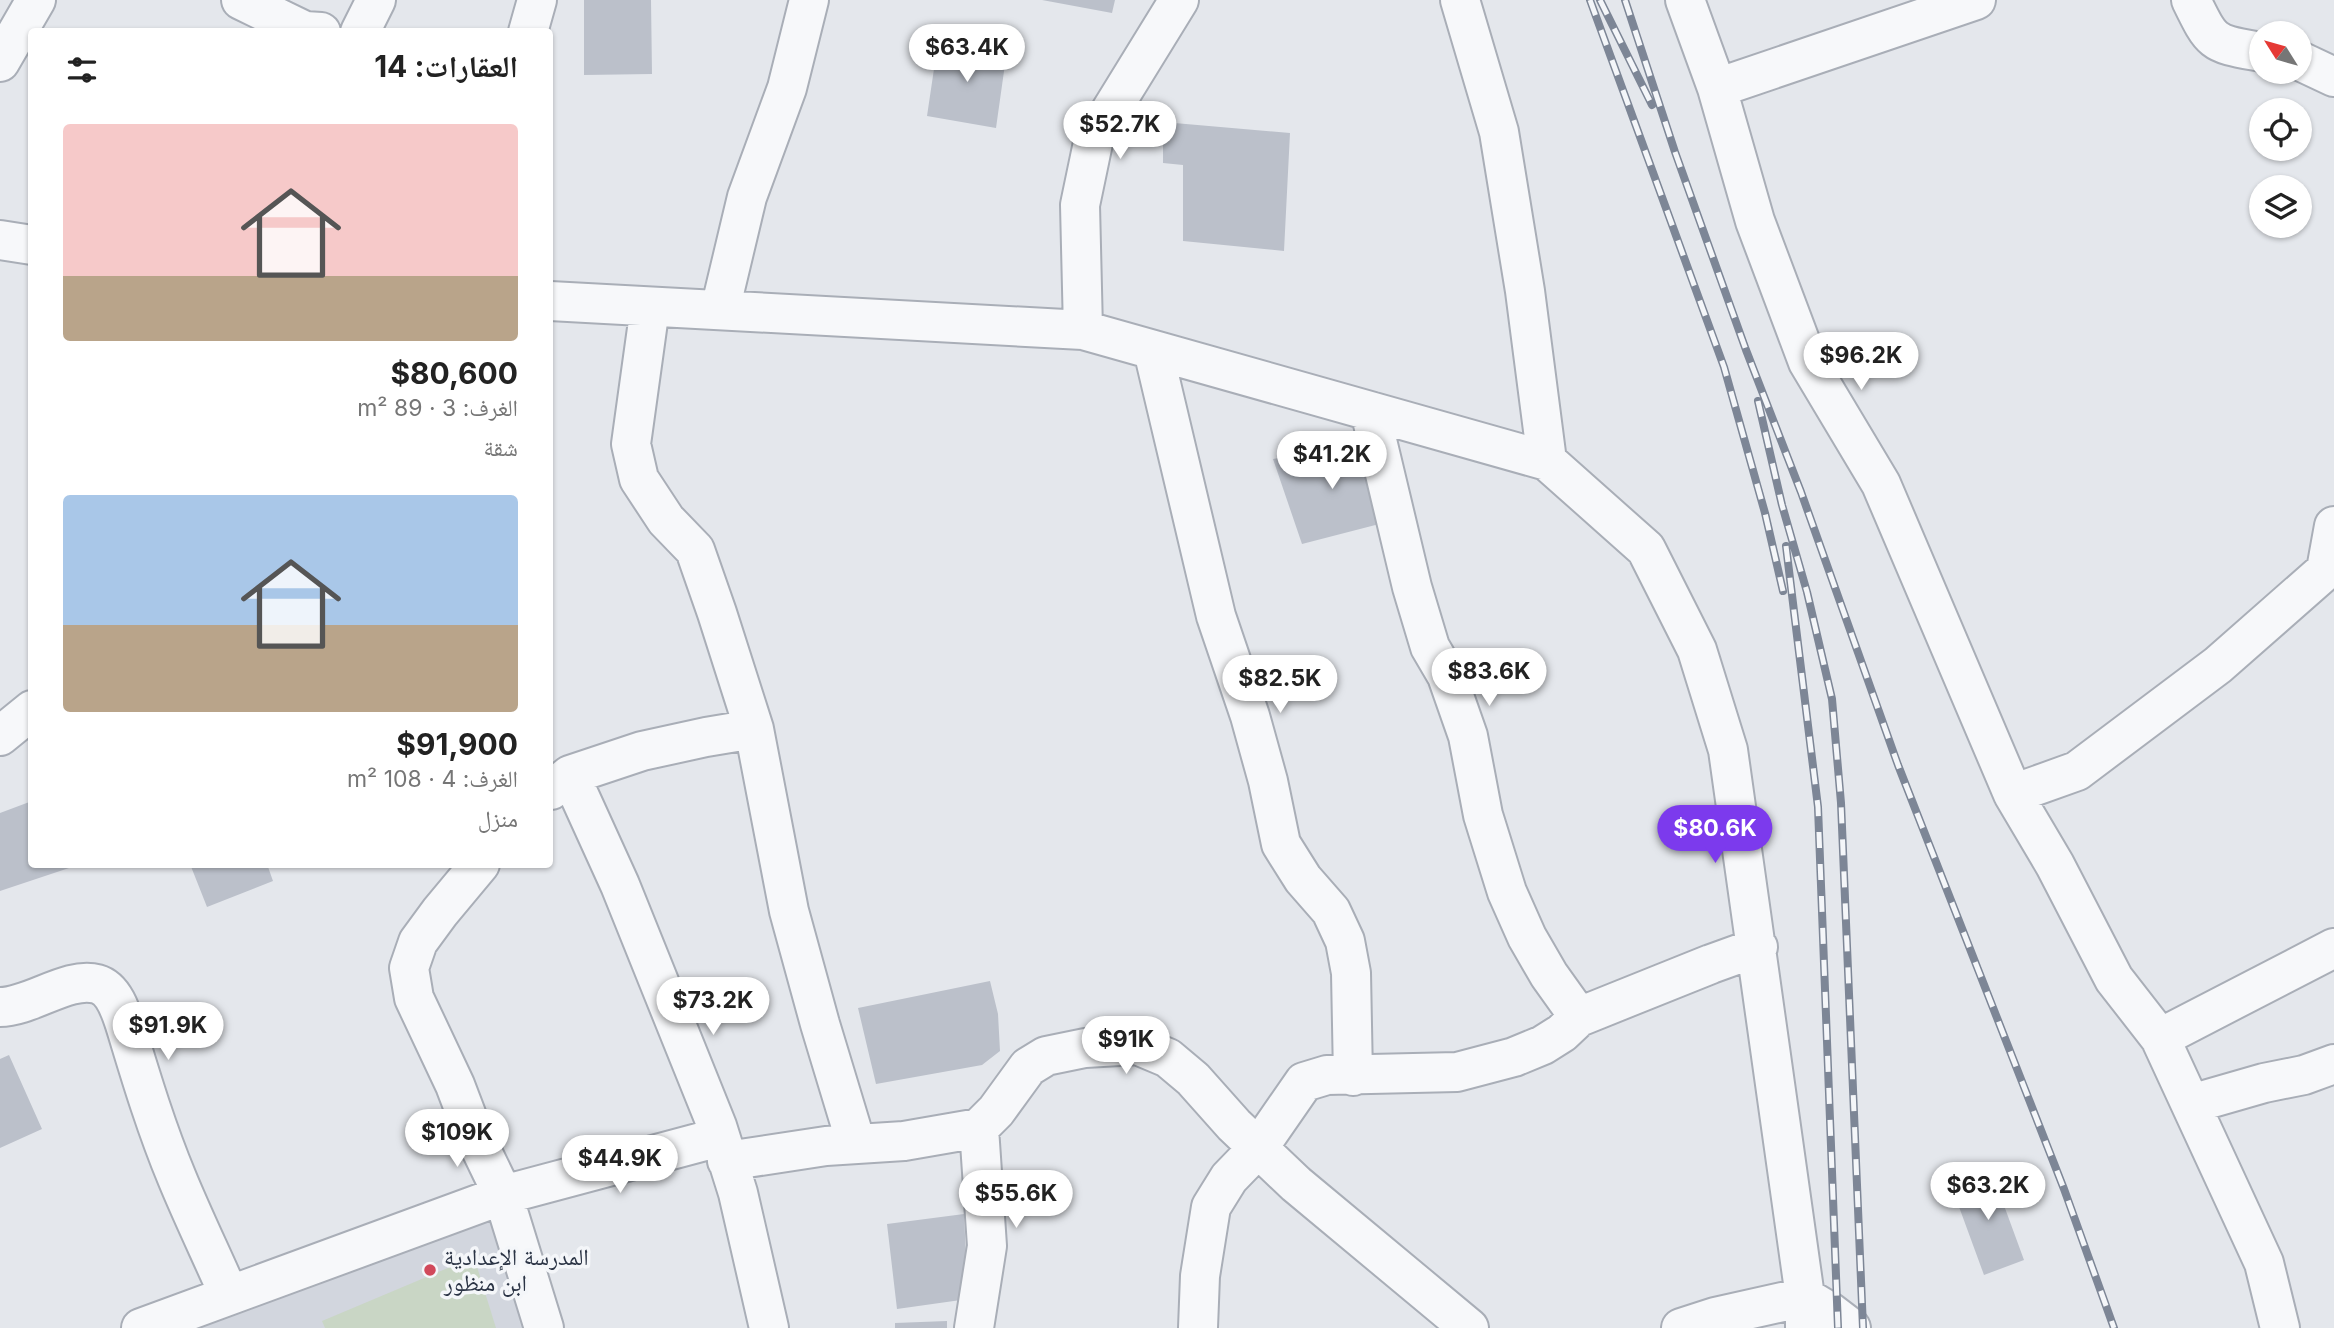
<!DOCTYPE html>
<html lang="ar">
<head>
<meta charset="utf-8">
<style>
  :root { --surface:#fff; --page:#f6f6f6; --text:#222; --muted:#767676; --accent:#7c3aed }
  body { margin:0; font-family:Inter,"Noto Naskh Arabic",sans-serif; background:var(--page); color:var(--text); direction:rtl; height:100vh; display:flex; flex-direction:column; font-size:26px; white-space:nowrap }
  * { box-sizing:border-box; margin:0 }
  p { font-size:23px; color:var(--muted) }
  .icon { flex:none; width:38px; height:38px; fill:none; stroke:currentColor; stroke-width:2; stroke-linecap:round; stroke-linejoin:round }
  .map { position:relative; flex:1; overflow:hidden; direction:ltr }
  .panel { position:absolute; left:28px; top:28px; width:525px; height:840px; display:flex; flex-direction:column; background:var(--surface); border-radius:7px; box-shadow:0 2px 5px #0004; direction:rtl }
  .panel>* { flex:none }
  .needle { width:46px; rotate:307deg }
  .controls { position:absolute; left:2249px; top:21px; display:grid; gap:14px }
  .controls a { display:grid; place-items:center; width:63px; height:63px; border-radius:50%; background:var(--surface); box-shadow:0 2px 5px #0004; font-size:35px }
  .price { position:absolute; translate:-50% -60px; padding:0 16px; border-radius:24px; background:#fff; color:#222; font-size:23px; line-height:46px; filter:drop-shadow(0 2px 4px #0008) }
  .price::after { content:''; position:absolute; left:50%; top:42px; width:21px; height:16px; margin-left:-10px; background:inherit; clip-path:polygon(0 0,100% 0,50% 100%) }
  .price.active { background:var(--accent); color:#fff }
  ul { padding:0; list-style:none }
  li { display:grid; align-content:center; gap:14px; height:371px; padding:0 35px }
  li span { display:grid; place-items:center; height:217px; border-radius:7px; color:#555 }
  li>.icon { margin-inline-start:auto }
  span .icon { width:126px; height:126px; fill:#fffc; stroke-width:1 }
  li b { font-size:30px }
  h2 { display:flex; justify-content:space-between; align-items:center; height:84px; padding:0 35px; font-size:30px }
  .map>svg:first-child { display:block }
  .built { fill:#d2d6de }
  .green { fill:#c9d6c5 }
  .building { fill:#bbc0ca }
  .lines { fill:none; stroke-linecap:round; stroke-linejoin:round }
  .street-casing { stroke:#a9aeb7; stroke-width:42 }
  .street { stroke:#f7f8fa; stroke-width:38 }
  .rail-casing { stroke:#7d8696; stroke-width:8 }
  .rail { stroke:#f4f6f9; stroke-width:5; stroke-dasharray:16; stroke-linecap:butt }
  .poi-dot { fill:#d1495b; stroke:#f4f6f9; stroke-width:2.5 }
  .labels { text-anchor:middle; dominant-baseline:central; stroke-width:7; stroke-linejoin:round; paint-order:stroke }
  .poi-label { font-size:23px; fill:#2b3445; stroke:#f4f6f9; text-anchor:start }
</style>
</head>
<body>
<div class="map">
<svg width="2334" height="1328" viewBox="0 0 2334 1328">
  <rect width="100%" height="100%" fill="#e4e7ec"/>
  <path class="built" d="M499,1213L531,1328H192Z"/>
  <path class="green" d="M474,1257L496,1328H325L322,1321Z"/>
  <path class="building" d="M584,0H651L652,74L584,75Z
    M1042,0H1115L1112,13Z
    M938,42L1007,50L996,128L927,116Z
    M1163,122L1290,133L1284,251L1183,241V165L1163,163Z
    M1368,442L1387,522L1302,544L1273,459Z
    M32,801V864L78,865L0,891V813Z
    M190,864H267L273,881L207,907Z
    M990,981L998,1014L1000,1051L982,1065L876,1084L858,1008Z
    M9,1055L42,1129L0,1148V1059Z
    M1991,1170L2024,1260L1984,1275L1951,1185Z
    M964,1214L968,1299L897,1309L887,1224Z
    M947,1321V1328H895V1323Z"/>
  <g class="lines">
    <g class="street-casing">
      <path id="street" d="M241,0L305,31L321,32
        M1460,0L1499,132L1525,291L1547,461
        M1685,0L1717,88L1755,221L1808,362L1881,484L2013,794
        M2191,0C2213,45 2212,43 2261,52
        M360,32L376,0
        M528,32L537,0
        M2300,61L2334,77
        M0,62L36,0
        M1717,88L1976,0
        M0,240L32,245
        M550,301L1083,330L1547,461L1646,549L1697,650L1728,750L1805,1297V1328
        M650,307L631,444L639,479L666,520L695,550L717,613L754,729L789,911L820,1024L856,1143
        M720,310L747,197L787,88L809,0
        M1083,330L1080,205L1094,138L1179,0
        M1153,350L1216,616L1250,716L1268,781L1281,844L1303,879L1331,911L1345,941L1351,973L1353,1076
        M1370,411L1412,587L1430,647L1447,676L1468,736L1483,815L1507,892L1527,937L1549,975L1579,1017
        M0,736L32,710
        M570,775L620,885L717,1126L738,1193L769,1328
        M551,790L570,775L642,751L706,737L754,729
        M0,1007C31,1007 68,976 97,984C115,989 122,1015 127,1031C142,1081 157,1130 177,1178C193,1217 212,1256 229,1295
        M2160,1038L2334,948
        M2191,1104L2264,1083L2304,1075L2334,1064
        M727,1161L826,1146L904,1141L979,1128L996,1111L1028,1067L1046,1056L1085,1048L1137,1045L1168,1058L1193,1079L1234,1125L1296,1184L1469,1328
        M141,1328L503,1195L474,1135L455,1085L414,998L409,968L418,942L440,912L480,864
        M544,1328L503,1195L720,1137
        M974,1328L987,1246L979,1128
        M1198,1328L1200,1276L1211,1207L1229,1178L1259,1147L1304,1082L1327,1075L1457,1072L1514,1057L1543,1045L1562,1033L1579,1017L1711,964L1758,947
        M1681,1328L1715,1317L1805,1297L1830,1312L1851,1328
        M2280,1328L2264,1263L2160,1038L2114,979L2055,865L2013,794L2077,771L2218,665L2326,570L2334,526"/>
    </g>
    <use href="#street" class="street"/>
    <g class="rail-casing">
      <path id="rail" d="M1590,0L1724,367L1765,513L1783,591
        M1600,0L1652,105
        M1625,0L1675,152L1746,350L1801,492L1898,765L2064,1189L2114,1328
        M1758,401L1782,505L1807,592L1832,699L1841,803L1863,1328
        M1786,546L1818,807L1838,1328"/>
    </g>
    <use href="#rail" class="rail"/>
  </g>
  <circle class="poi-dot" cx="430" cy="1270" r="7"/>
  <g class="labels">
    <g class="poi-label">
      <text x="444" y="1257">المدرسة الإعدادية<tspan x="444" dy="26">ابن منظور</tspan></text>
    </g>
  </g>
</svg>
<div class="controls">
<a><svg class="needle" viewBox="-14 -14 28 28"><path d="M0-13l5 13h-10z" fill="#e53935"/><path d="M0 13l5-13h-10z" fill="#767676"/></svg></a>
<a><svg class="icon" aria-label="locate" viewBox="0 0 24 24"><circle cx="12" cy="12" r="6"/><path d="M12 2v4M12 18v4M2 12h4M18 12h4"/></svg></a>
<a><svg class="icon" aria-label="layers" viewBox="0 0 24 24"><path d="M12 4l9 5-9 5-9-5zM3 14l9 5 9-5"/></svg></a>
</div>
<b class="price" style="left:967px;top:84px">$63.4K</b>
<b class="price" style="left:1120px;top:161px">$52.7K</b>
<b class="price" style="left:1861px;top:392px">$96.2K</b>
<b class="price" style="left:1332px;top:491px">$41.2K</b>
<b class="price" style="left:1489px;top:708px">$83.6K</b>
<b class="price" style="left:1280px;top:715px">$82.5K</b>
<b class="price active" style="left:1715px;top:865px">$80.6K</b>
<b class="price" style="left:713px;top:1037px">$73.2K</b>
<b class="price" style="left:168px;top:1062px">$91.9K</b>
<b class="price" style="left:1126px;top:1076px">$91K</b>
<b class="price" style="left:457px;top:1169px">$109K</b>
<b class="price" style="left:620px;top:1195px">$44.9K</b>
<b class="price" style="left:1988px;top:1222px">$63.2K</b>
<b class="price" style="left:1016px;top:1230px">$55.6K</b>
<section class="panel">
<h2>العقارات: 14<svg class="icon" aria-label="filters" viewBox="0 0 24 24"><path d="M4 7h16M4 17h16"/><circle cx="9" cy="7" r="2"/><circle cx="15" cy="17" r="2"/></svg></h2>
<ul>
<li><span style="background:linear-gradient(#f6c9c9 70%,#b9a48a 0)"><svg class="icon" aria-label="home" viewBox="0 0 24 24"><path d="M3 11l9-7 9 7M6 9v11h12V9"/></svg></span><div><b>$80,600</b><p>الغرف: 3 · 89 m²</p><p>شقة</p></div></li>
<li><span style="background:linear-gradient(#a9c7e8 60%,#b9a48a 0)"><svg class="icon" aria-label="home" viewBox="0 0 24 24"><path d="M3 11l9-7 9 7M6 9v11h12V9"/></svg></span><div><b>$91,900</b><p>الغرف: 4 · 108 m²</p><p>منزل</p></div></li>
</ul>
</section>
</div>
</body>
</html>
